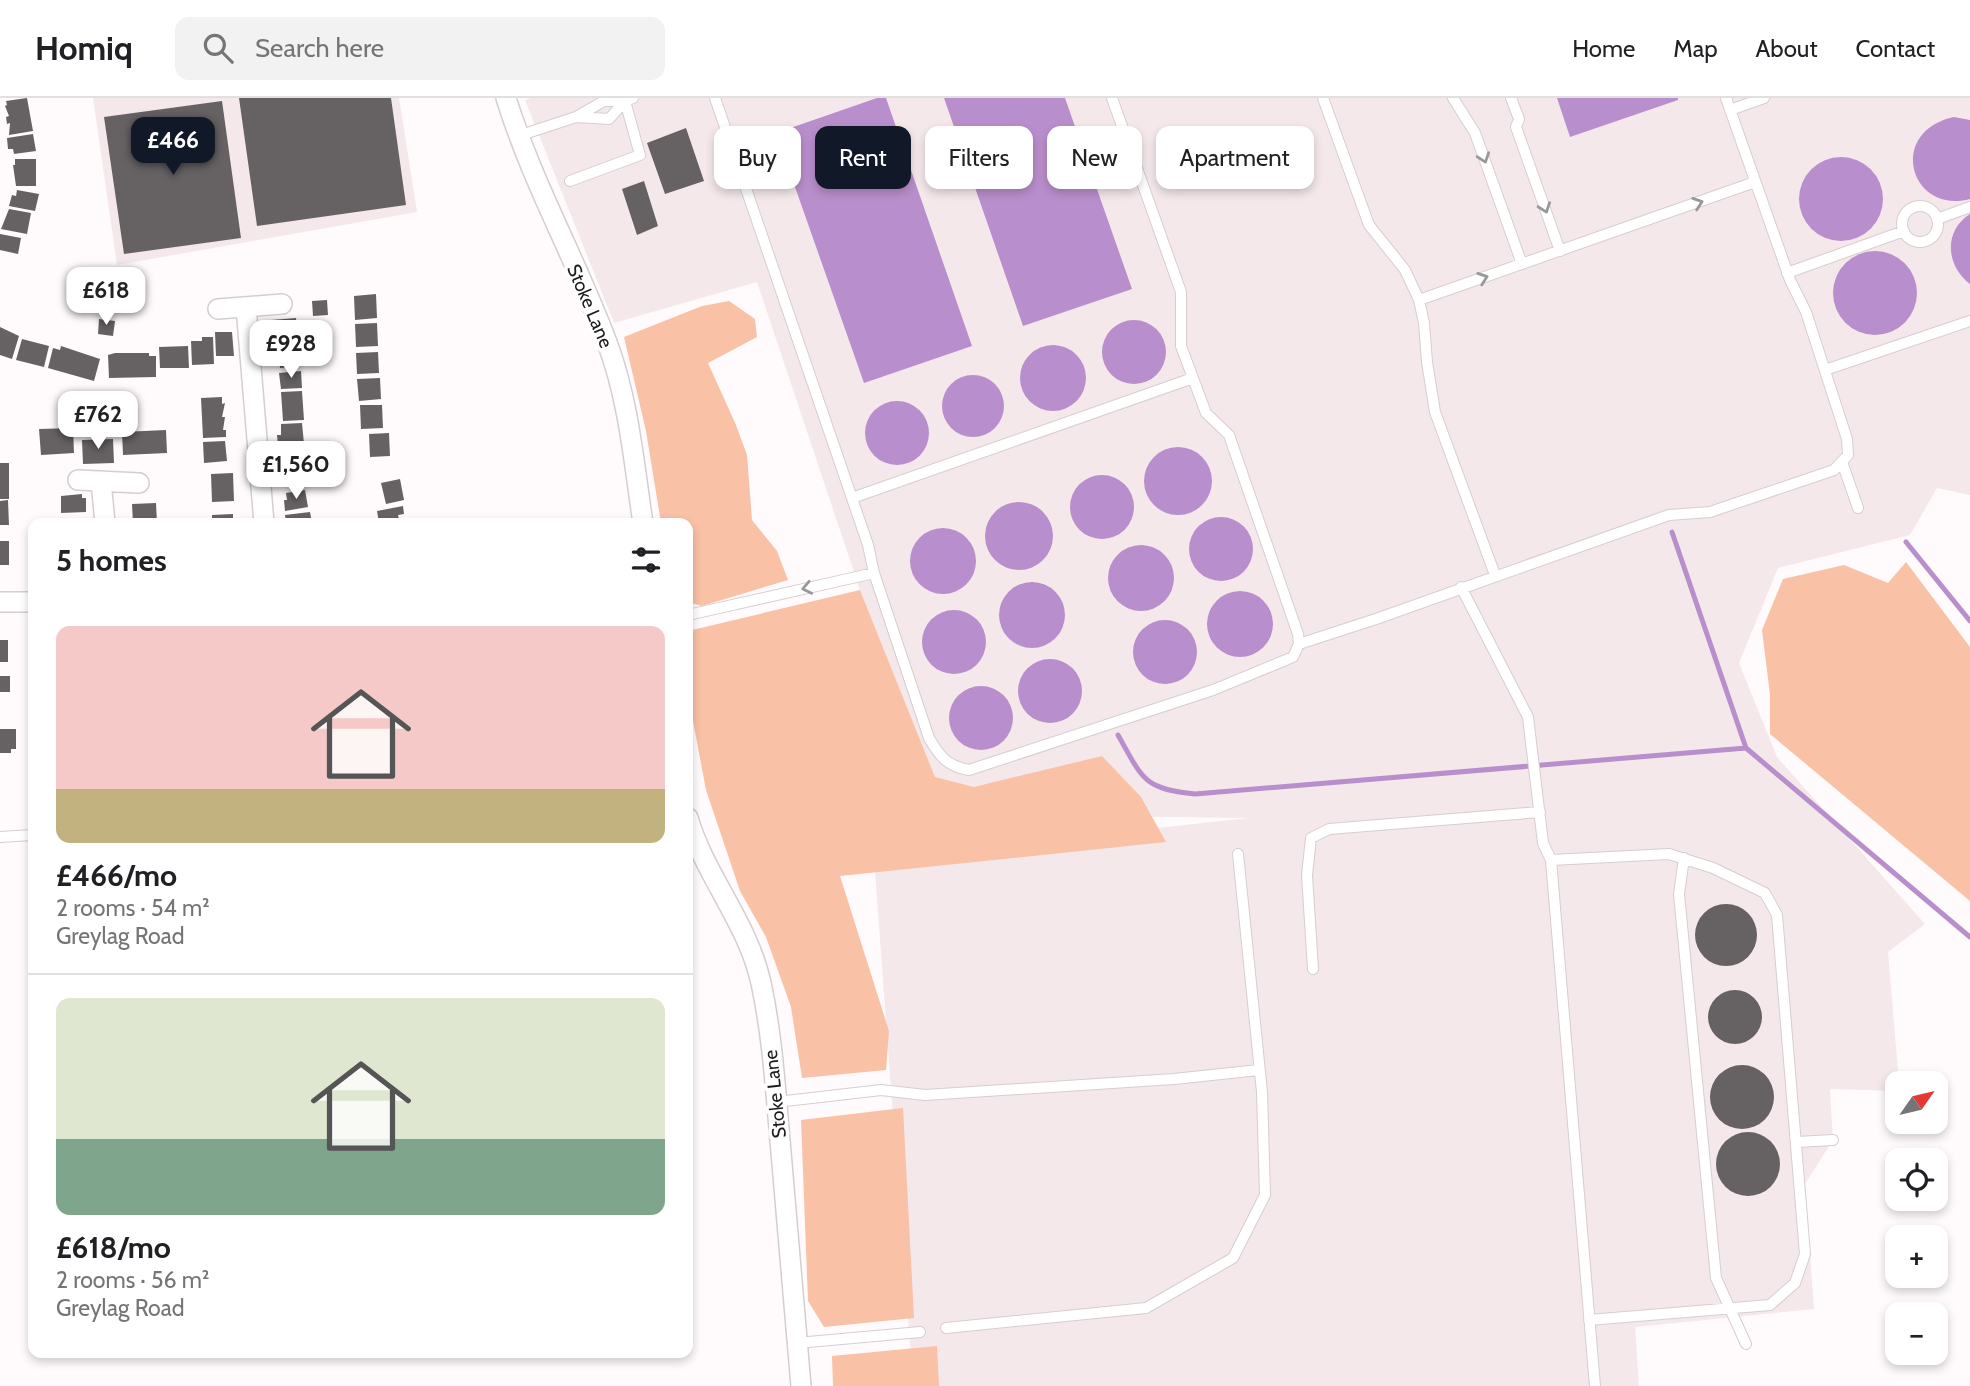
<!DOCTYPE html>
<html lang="en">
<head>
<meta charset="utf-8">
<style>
  :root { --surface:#fff; --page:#f2f2f2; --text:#202124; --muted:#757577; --line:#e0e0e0; --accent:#111827 }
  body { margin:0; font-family:Cabin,sans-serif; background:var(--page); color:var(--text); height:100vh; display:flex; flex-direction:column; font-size:26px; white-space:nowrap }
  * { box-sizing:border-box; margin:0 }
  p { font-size:23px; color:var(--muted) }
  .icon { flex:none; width:38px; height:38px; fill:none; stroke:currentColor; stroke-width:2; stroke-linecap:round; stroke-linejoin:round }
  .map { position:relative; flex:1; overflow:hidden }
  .sheet { position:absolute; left:28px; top:420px; width:665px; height:840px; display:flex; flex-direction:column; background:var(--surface); border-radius:14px; box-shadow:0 4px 10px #0003 }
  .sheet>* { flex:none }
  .guide { position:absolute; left:714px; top:28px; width:665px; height:63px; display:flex; gap:14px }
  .needle { width:46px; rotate:56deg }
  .tools { position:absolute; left:1885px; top:973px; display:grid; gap:14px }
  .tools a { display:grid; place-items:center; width:63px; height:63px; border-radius:14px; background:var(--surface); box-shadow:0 4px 10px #0003; font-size:35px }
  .price { position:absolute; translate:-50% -60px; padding:0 16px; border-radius:14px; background:#fff; color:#222; font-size:23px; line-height:46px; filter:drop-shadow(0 2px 4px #0008) }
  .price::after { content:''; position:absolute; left:50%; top:42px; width:21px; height:16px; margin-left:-10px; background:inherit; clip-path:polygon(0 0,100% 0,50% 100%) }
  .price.current { background:var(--accent); color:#fff }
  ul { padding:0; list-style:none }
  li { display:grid; align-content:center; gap:14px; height:371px; padding:0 28px }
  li+li { border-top:2px solid var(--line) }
  li span { display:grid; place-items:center; height:217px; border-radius:14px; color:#555 }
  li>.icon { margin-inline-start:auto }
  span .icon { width:126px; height:126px; fill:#fffc; stroke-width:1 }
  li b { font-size:30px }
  h2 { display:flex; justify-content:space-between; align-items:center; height:84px; padding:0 28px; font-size:30px }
  .pill { padding:0 24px; border-radius:14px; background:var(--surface); box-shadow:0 4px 10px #0003; font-size:24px; line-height:63px }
  .pill.current { background:var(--accent); color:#fff }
  header { display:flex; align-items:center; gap:42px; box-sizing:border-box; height:98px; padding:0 35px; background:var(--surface); border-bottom:2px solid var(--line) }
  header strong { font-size:33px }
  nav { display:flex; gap:38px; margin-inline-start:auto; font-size:24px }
  .search { width:490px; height:63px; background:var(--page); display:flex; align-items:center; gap:18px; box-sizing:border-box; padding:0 24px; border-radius:14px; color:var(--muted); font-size:26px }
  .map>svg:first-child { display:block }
  .built { fill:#f4e8eb }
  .green { fill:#f9c1a6 }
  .water { fill:#b98ecc }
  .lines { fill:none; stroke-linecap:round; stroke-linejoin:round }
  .stream { stroke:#b98ecc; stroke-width:5 }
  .building { fill:#666264 }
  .lane-casing { stroke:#d5ced0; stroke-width:12 }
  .street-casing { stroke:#d5ced0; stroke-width:22 }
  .lane { stroke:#fff; stroke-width:10 }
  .street { stroke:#fff; stroke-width:19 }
  .oneway { stroke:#999898 }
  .labels { text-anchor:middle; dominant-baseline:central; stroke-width:7; stroke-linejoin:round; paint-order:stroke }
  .street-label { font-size:19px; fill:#1c1a1a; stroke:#fff }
</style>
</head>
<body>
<header>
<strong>Homiq</strong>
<div class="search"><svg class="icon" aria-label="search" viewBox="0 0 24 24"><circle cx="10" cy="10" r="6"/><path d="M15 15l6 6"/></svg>Search here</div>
<nav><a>Home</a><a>Map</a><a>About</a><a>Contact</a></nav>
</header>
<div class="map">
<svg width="1970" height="1288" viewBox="0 0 1970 1288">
  <rect width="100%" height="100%" fill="#fffafb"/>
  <path class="built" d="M93,0H399L417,114L117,167Z
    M531,0H1970V397L1937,390L1910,437L1778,470L1739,565L1777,659L1925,826L1888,854L1899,985L1897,993L1830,991L1833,1042L1805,1086L1814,1211L1635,1229L1639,1288H913L874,760L1250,720L950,716L860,492L757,184L614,225L525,2Z"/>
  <path class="green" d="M729,203L755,221L757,239L708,265L736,327L747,357L752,422L777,453L788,482L702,508L688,504V425H661L646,333L624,239L702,208Z
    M1906,464L1970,549V803L1770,636V597L1762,532L1783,481L1844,467L1888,485Z
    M860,492L935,679L974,689L1102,658L1141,699L1166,744L840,778L889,933L886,972L802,980L791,909L766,839L740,793L706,692L688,596V533Z
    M903,1010L914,1220L824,1229L808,1203L801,1022Z
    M937,1248L939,1288H833L832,1258Z"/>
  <path class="water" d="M877,0H886L972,248L864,285L776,35Z
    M944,0H1065L1132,191L1023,228Z
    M1557,0H1678V2L1570,39Z
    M1954,19L1970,22V101C1909,117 1887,33 1954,19Z
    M1799 101a42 42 0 1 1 84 0a42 42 0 1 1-84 0Z
    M1970,116V186C1946,168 1943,133 1970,116Z
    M1833 195a42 42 0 1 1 84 0a42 42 0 1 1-84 0Z
    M1102 254a32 32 0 1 1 64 0a32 32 0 1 1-64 0Z
    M1020 280a33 33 0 1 1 66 0a33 33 0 1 1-66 0Z
    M942 308a31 31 0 1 1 62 0a31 31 0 1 1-62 0Z
    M865 335a32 32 0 1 1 64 0a32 32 0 1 1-64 0Z
    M1144 383a34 34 0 1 1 68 0a34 34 0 1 1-68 0Z
    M1070 409a32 32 0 1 1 64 0a32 32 0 1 1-64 0Z
    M985 438a34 34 0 1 1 68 0a34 34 0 1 1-68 0Z
    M1189 451a32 32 0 1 1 64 0a32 32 0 1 1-64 0Z
    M910 463a33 33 0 1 1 66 0a33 33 0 1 1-66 0Z
    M1108 480a33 33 0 1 1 66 0a33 33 0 1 1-66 0Z
    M999 517a33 33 0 1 1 66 0a33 33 0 1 1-66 0Z
    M1207 526a33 33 0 1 1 66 0a33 33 0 1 1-66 0Z
    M922 544a32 32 0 1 1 64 0a32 32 0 1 1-64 0Z
    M1133 554a32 32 0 1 1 64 0a32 32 0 1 1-64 0Z
    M1018 593a32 32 0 1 1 64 0a32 32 0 1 1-64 0Z
    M949 620a32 32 0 1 1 64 0a32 32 0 1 1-64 0Z"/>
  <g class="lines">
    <path class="stream" d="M1672,434L1746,650L1970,839
      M1906,444L1970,523
      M1118,637C1143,681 1143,691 1195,696L1746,650"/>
  </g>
  <path class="building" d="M27,0L33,33L9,37L10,25L7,26L6,19L9,18L5,8L7,7L6,3Z
    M239,0H391L406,107L257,128Z
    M222,3L241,140L124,156L104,19Z
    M686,30L704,83L665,96L647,45Z
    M33,36L36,53L14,56L13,51H8L7,40Z
    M15,61H36V88H16L13,67H15Z
    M644,83L658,128L637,137L622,91Z
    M17,92L39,96L35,113L9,108L12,97L16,98Z
    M9,111L31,115L27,136L1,131Z
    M0,136L21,140L18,156L0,152Z
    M376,196L377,220L355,222L354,198Z
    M327,202L328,217L313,218L312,203Z
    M296,220L298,241L276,243L271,222Z
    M99,221L115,223L113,238L98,236Z
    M377,225L378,248L356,249L355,226Z
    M0,229L19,238L12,261L0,257Z
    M215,234H232L234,258H216Z
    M202,239H213L214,266L192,267L191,243H202Z
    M22,241L49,248L44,269L16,262Z
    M300,247L301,268L280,270L279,259H275L274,249Z
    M61,248L100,261L94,283L48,270L53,250L60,252Z
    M188,248L189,270H160L159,249Z
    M378,254L379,275L357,276L356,255Z
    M115,255H149V258H156V279L109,280L108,257Z
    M301,273L302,290L281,291L279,275Z
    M380,280L381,301L359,303L357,281Z
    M302,293L304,322L283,323L281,294Z
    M222,299V306L225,305L222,319H225L223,332H226V339L203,340L201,300Z
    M360,307H382L383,330L361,331Z
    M302,325L304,346L278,347L277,337H281V326Z
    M73,330L74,355L41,357L39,331Z
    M166,332L167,355L123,357L122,334Z
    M389,335L390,358L370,359L369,336Z
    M113,341L114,365L83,366L82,342Z
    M225,343L227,363L204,365L203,344Z
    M302,350L303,368H284L283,362H279V351Z
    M0,365H9V401H0Z
    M233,375L234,403L212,404L211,376Z
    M400,381L404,402L386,406L381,385Z
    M305,392L308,409L285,413L284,402H287L286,395Z
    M82,396V400H86V414L61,415V398Z
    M8,402L9,427H0V403Z
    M156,405L157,425H133L132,406Z
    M403,408L404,416L398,417L400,425H379L377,413Z
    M310,414L312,425H286L285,417Z
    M233,416V425H212V417Z
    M0,443H9V467H0Z
    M0,542H8V564H0Z
    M0,578H10V594H0Z
    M0,631H16V651H11V655H0Z
    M1695 837a31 31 0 1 1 62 0a31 31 0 1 1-62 0Z
    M1708 919a27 27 0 1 1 54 0a27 27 0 1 1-54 0Z
    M1710 999a32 32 0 1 1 64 0a32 32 0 1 1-64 0Z
    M1716 1066a32 32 0 1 1 64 0a32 32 0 1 1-64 0Z"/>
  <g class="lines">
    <g class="lane-casing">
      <path id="lane" d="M715,0L868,447L874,475L929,640C940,659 947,668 969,672L1213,592L1293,559L1299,546L1298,536L1229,337L1206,315L1181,248V194L1112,0
        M1323,0L1369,127L1405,172L1419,202L1424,225L1427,264L1435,314L1495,477
        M1453,0L1475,35L1522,166
        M1511,0L1519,21L1516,29L1560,153
        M1730,12L1764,0
        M576,19L609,21L625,3
        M518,38L576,19L604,3H625L633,0
        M570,83L640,57L625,3
        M1902 126a18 18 0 1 1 36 0a18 18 0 1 1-36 0Z
        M1937,121L1970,109
        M1787,175L1904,133
        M1419,202L1755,84
        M1825,272L1970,223
        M1842,364L1858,410
        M852,400L1193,280
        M1461,489L1528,619L1543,745L1551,762L1595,1288
        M688,517L874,475
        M1299,546L1376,521L1669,417L1710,414L1834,372L1848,357L1847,341L1806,214L1790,182L1726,0
        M0,739L33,737
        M1684,760L1679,796L1716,1180L1746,1246
        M1551,762L1669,756L1713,770L1765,795L1777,817L1805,1156L1795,1185L1770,1207L1589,1222
        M1313,871L1307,777L1311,740L1329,731L1540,714
        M777,1004L881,992L925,997L1174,981L1259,972
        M1797,1044L1833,1042
        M946,1230L1146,1210L1233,1160L1265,1097L1262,994L1238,756
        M797,1245L920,1234"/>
    </g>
    <g class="street-casing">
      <path id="street" d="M506,0C533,87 577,163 608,247C629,304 634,366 643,425
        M246,209L264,425
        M218,211L282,206
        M78,382L139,385
        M101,383L105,425
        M0,504H33
        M688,720C705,778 748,825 761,885C773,940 776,999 781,1054C788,1132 794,1210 801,1288"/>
    </g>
    <use href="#lane" class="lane"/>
    <use href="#street" class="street"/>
  </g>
  <defs><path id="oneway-chevron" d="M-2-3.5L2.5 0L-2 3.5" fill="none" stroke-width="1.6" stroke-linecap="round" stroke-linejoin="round" transform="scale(1.75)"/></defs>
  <g class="oneway">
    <use href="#oneway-chevron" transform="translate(1484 60) rotate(71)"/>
    <use href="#oneway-chevron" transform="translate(1698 105) rotate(-19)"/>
    <use href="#oneway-chevron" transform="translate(1545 110) rotate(70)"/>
    <use href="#oneway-chevron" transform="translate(1483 180) rotate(-19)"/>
    <use href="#oneway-chevron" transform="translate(807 490) rotate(168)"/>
  </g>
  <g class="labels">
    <g class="street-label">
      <text transform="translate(590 208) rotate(67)">Stoke Lane</text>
      <text transform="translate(775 996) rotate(-96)">Stoke Lane</text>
    </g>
  </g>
</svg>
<div class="tools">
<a><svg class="needle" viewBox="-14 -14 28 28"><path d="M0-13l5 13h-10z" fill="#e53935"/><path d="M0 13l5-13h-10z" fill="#757577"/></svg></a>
<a><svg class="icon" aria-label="locate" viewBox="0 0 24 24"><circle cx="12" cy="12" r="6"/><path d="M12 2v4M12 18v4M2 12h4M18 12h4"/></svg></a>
<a>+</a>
<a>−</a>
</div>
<b class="price current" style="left:173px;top:79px">£466</b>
<b class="price" style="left:106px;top:229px">£618</b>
<b class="price" style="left:291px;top:282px">£928</b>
<b class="price" style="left:98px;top:353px">£762</b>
<b class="price" style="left:296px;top:403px">£1,560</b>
<div class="guide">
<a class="pill">Buy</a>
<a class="pill current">Rent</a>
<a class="pill">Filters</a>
<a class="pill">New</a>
<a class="pill">Apartment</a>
</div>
<section class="sheet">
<h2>5 homes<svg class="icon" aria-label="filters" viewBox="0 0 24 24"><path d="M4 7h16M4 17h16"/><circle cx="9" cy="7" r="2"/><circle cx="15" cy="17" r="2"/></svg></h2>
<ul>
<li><span style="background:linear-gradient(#f6c9c9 75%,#c2b280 0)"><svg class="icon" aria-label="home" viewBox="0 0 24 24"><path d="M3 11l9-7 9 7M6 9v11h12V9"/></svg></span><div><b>£466/mo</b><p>2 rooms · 54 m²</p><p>Greylag Road</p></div></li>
<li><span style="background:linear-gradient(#dfe7d0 65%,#7fa58c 0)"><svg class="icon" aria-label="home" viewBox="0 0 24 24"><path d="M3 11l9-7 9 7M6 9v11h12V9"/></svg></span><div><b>£618/mo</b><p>2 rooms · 56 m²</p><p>Greylag Road</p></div></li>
</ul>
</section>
</div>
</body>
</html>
